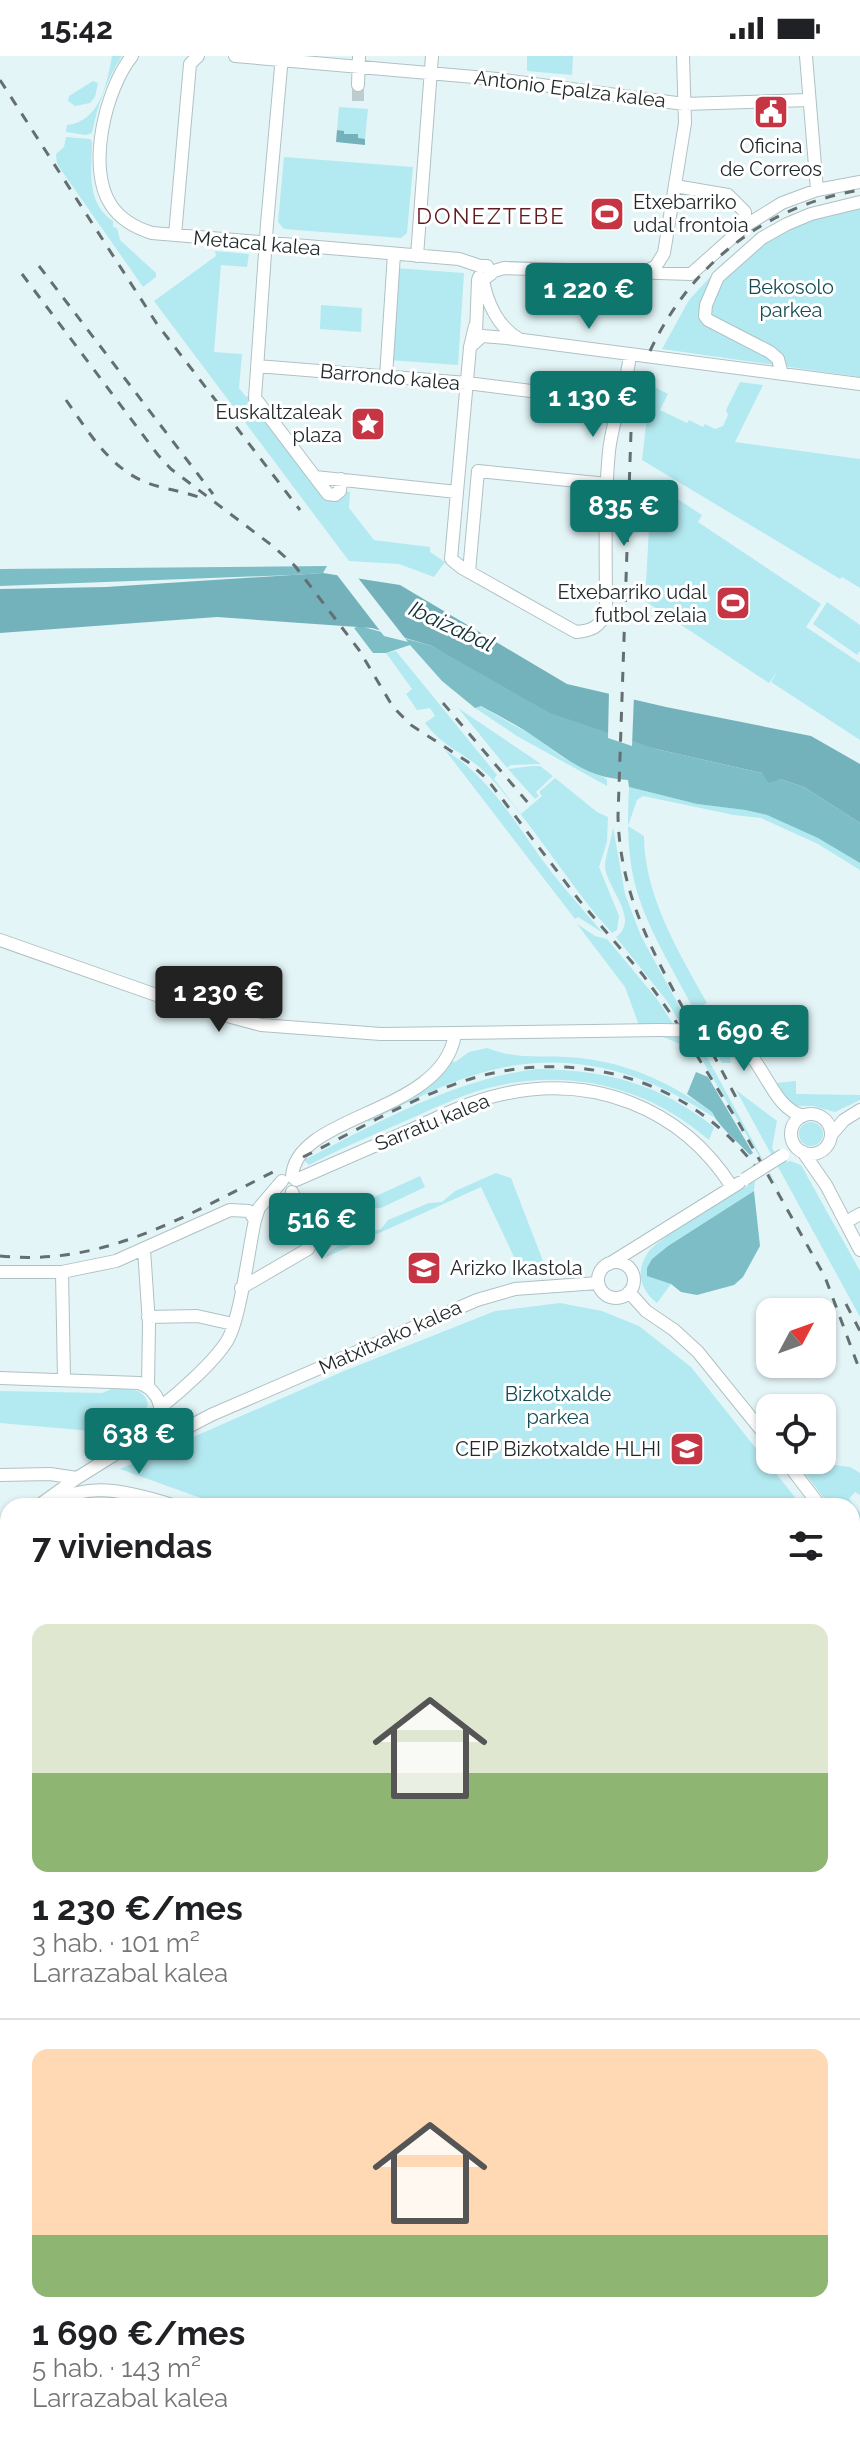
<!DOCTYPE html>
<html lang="es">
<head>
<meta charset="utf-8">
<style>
  :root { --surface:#fff; --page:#f2f2f2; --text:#202124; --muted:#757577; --line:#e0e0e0; --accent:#0f766e }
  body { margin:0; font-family:Raleway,sans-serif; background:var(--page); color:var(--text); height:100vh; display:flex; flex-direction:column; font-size:30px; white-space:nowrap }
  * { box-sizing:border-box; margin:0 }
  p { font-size:26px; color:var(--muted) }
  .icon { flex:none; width:44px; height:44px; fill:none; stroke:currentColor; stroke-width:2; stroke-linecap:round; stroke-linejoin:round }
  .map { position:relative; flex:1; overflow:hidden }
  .details { position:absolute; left:0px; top:1442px; width:860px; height:960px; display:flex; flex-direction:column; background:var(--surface); border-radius:24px 24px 0 0; box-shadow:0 2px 6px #0004 }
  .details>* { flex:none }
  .needle { width:52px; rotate:49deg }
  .tools { position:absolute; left:756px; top:1242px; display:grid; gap:16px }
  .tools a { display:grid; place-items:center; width:80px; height:80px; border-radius:16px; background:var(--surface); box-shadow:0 2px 6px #0004; font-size:40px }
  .price { position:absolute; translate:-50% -68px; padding:0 18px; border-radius:8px; background:var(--accent); color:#fff; font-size:26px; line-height:52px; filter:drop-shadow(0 2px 4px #0008) }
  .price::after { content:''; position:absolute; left:50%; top:48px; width:24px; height:18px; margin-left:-12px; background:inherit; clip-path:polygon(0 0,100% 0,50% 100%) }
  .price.current { background:#222; color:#fff }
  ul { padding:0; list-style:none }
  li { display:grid; align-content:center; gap:16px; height:424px; padding:0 32px }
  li+li { border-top:2px solid var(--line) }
  li span { display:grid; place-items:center; height:248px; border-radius:16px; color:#555 }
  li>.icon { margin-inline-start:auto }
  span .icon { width:144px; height:144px; fill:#fffc; stroke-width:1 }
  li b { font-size:34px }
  h2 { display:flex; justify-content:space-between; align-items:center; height:96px; padding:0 32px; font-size:34px }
  .status { display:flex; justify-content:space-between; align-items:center; height:56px; padding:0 40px; background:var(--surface); direction:ltr }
  .status svg { height:22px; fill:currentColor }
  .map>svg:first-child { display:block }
  .green { fill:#b3e9f0 }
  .forest { fill:#7dbdc5 }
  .water { fill:#73b2bb }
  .pier { fill:#e4f5f8 }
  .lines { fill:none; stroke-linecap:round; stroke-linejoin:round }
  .minor-tunnel { stroke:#bdcccf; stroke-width:12; stroke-dasharray:12 6; stroke-linecap:butt }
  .minor-casing { stroke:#b0c1c3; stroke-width:14 }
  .minor { stroke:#fff; stroke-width:12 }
  .rail { stroke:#656f71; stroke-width:3; stroke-dasharray:10 10; stroke-linecap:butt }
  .minor-bridge-casing { stroke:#b0c1c3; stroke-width:14; stroke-linecap:butt }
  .minor-bridge { stroke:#fff; stroke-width:12 }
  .labels { text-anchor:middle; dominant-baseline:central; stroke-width:6; stroke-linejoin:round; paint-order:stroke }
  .street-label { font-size:20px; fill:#22292a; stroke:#fff }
  .poi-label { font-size:20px; fill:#22292a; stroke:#fff; text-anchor:end }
  .park-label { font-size:20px; fill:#144c53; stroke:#fff }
  .neighbourhood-label { font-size:22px; letter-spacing:2px; fill:#611c21; stroke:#fff }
  .water-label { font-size:22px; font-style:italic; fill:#113236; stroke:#fff }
</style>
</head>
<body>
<div class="status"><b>15:42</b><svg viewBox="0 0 49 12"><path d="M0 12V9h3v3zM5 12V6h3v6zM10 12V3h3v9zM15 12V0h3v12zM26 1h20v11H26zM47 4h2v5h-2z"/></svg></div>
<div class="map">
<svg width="860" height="2402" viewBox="0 0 860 2402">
  <rect width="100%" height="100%" fill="#e4f5f8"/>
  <path class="green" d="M112,0H122C107,22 97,51 92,77L86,79L66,76L67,69C100,66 107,27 112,0Z
    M527,0H573L572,19L527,15Z
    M93,25L98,27L95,41L90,47L75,50L68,45L69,40Z
    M339,51L368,53L365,83H358V78H343V75L337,74Z
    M66,81L90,83L92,86C92,111 85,147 113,165V171L117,172L120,184L156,217V221L143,231L57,108L56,98L64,91Z
    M284,101L413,111L407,177L401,182L284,173L278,166Z
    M860,144V321L662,293L689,244L723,207L777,168Z
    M215,195L249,198L247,211L221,209L214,296L242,298L239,332L246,341L250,339L327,443H338L342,435L350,436L349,452L374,484L430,491V496L445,506L434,521L399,508L349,505L154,245L216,200Z
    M395,212L464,217L458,309L389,304Z
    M321,249L362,252L361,276L320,273Z
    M740,326L763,329L735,386L860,403V532L842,521L840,523L642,404L650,334L655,331L668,338L660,354L687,367L689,364L703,371L705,368L715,373L723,370L728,359L726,354Z
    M356,358L377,360L375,378L354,376Z
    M656,429L702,459L698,466L821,548L806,571L860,607V684L771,626L778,614L769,627L645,545L651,435Z
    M827,546L860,569V595L857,599L813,568Z
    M396,595L497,719L494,723L521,758L542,740L539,736L555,722L597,756L608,761L607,786L599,811L619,860L617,874L612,877L597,860C561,815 529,765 491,722C469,698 444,693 425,667L435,660L430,652L417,654L406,638L412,633L386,597Z
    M480,650L535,681L562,701L607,723V730L517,680L475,652Z
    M458,652L541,708L511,709L507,712Z
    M445,694C485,718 509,757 536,795C556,824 580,850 603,877L578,861L575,863Z
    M532,710H540L553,720L536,736L539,740L535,743L508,713Z
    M629,731L697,748L745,754L767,759L819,782L860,807V814L818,788L761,762L734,759L643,740L637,744L628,770L644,780C644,839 679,897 707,947L694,954C675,917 652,881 639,842C627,806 627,768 629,731Z
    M613,771L625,838L641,880L781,1137L667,945L616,881C641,863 606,832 605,810C605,802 612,782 613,771Z
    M577,868L595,880L607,883L657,943L688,991L640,972L625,931Z
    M709,983L723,987L729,998L731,1007H722Z
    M487,992C519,1004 535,999 567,1001C622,1004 668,1025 712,1056L713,1061C642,1014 565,992 481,1017C442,1028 405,1048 368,1066L367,1064C398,1049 431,1034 452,1005L455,1006L469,996Z
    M536,1013C606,1014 658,1027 714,1071L709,1084C647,1030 567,1011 488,1032C458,1040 431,1054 403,1066C371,1080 339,1093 309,1109L304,1104C379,1066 452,1024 536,1013Z
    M796,1025V1038L860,1039V1044L835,1056L813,1050H793L766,1028Z
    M736,1034L777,1065L772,1092L782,1107L790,1105L801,1109L860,1215V1261Z
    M799 1078a12 12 0 1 1 24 0a12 12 0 1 1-24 0Z
    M496,1117L511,1122L546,1213L545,1219L524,1222L481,1131L324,1202C340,1184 359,1178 381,1173L388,1164L429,1147L442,1146L455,1135Z
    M420,1120L425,1131L381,1152H368L363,1160L329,1176L323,1164Z
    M755,1125L754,1135L668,1190L652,1203L648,1220L671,1228L657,1247C641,1235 635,1216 647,1198C659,1180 733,1139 755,1125Z
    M560,1247L602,1255L639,1270L691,1311L802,1450H223L120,1413L344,1315L495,1255Z
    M112,1333C127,1334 144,1330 148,1348L143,1360L114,1387L105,1383L103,1376L0,1367V1335L102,1337Z
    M801,1405L850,1411L860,1417V1439L855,1436L849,1443L860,1457V1488L852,1478V1450H830L804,1416L807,1413Z
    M852,1517L860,1528V1672L852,1686Z
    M860,1700V1735L852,1744V1708Z
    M860,1907V1945L852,1967V1924Z
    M0,2087L8,2089V2155L1,2188L8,2190V2246L0,2245Z
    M0,2279L8,2281V2350L0,2348Z
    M0,2359L8,2361V2394H101L108,2402H0Z
    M232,2394H374L377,2402H227Z"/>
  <path class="forest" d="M327,510L323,517L291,519L0,530V513Z
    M360,570L432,590L476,613L656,693L762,717L804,731L860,767V807L818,782L767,759L745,754L697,748L629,731L628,724C587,722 569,704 536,682C519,670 499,660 481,650L475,652L442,625L410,589L386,597H373L354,572Z
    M696,1016L708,1021L753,1097L750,1099C739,1087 717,1069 712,1056L687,1038Z
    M754,1135L760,1190L743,1221L734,1229L697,1239L681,1236L671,1228L647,1220V1212L652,1203L668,1190Z"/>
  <path class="water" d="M337,74L344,75V78H358V82L365,83V89L336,86Z
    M323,517L400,529L567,628L666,651L811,680L860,708V767L804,731L780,723L769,727L762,717L656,693L550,657L432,590L372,572L217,561L0,577V533L106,531Z
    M860,2098V2129H852V2099Z
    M0,2245L8,2246V2281L0,2279Z"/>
  <path class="pier" d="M334,515L355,518L408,586L384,580Z
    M609,634L634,639L632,690L608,682Z"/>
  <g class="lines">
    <path class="minor-tunnel" d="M358,45V29"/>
    <g class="minor-casing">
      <path id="minor" d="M132,0C106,32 86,112 111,149C120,163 136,172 152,177L459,203L480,210H487L491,218L483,224
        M235,0L497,23L684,48L809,44
        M282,0L267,168L255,342L315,421L457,436
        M806,0L817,134
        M358,29L359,0
        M675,130L728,139L745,156
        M745,170L782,147L817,134L860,126
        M175,179L190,8L198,0
        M417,200L432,0
        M491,216L504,212L691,218L745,170V156
        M645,216L656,210L664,197L685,67L683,0
        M479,221L483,224C487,247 498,271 519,283
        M475,270L470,291L451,503L462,512L576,576C591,575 600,571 606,556C606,502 604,448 609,395C613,360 626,333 630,299
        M476,277L478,224
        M471,290L482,280L507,282L860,328
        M257,310L467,327L619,346
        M782,318L778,303L770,296L708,264L705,260L706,249L718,221L762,182L787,168L811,158L860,146
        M386,320L394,198
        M315,421L328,438L335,439L340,435L341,423
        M469,516L478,415L607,428
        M0,884L179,947L261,969L381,978L659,974
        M716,975C766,990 765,1049 803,1060
        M791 1078a20 20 0 1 1 40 0a20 20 0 1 1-40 0Z
        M831,1079L844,1064L860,1054
        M803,1096L826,1129L860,1194
        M292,1121C295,1057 443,1059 455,978
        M296,1124C335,1107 374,1090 413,1073C441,1060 468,1046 499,1039C591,1017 681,1051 732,1131
        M846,1166L860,1158
        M144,1193L149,1268L148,1330
        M598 1224a18 18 0 1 1 36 0a18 18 0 1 1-36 0Z
        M609,1208L739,1127
        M0,1216H62L116,1205L230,1154L249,1155L255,1164
        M62,1216L64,1323
        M241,1232L308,1193L313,1182L292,1136
        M629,1236L646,1255L674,1274L698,1296L770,1385
        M148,1261L197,1260L233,1268
        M0,1322L139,1327C154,1332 161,1344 161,1360
        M161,1351C181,1335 214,1306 227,1285C240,1265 249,1191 255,1164L259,1152L282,1125
        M152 1372a12 12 0 1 1 24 0a12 12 0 1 1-24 0Z
        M173,1379L211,1359L477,1244L515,1233L598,1227
        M128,1395L160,1382
        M785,1404L820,1450
        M0,1419L50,1418L77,1422
        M59,1444C95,1424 139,1439 176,1450
        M38,1450L77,1422L133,1387L153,1368
        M0,1476L8,1471
        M852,1491L860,1501
        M0,1520L8,1531
        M0,1606L8,1600
        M0,1691L8,1693
        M852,1697L860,1689
        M852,1756L860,1748
        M0,1798L8,1822
        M0,1889L8,1886
        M0,1996L8,1992
        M852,2008L860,1981
        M0,2075L8,2076
        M852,2144H860
        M0,2293L8,2296
        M852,2311L860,2312
        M0,2348L8,2350
        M113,2394L122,2402
        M161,2394L170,2402
        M180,2394H199
        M386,2394L389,2402
        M206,2402L216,2394
        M804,2402V2394"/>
    </g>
    <use href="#minor" class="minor"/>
    <path class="rail" d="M0,24L157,268L300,454
      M39,210L213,438
      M22,218L158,399L171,413L274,491L295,510L359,594L393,651L411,669L468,706L487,723L579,844L643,919L673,961L740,1069L825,1221L860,1315
      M650,295C691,208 765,150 860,134
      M66,344C88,375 109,411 145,426C163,433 183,435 201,442
      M631,376L618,760C620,849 663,913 703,989
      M443,647L529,748
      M703,979L740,1049
      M303,1101C354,1076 404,1046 458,1027C565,989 685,1018 755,1110
      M0,1200C106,1211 188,1158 279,1113
      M846,1248L860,1275
      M852,1898L860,1881
      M727,2402L728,2394"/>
    <g class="minor-bridge-casing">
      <path id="minor-bridge" d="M659,974L716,975
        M745,1123L783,1099"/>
    </g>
    <use href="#minor-bridge" class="minor-bridge"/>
  </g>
  <defs>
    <g id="civic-square" transform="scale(1.8)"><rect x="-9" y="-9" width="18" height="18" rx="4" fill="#c53544" stroke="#fff"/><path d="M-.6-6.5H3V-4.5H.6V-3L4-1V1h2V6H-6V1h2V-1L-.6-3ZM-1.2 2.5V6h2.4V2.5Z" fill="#fff"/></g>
    <g id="stadium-square" transform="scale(1.8)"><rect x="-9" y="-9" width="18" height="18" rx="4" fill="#c53544" stroke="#fff"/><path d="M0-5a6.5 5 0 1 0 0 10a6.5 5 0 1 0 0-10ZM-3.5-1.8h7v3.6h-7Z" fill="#fff"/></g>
    <g id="sight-square" transform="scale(1.8)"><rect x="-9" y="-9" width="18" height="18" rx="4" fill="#c53544" stroke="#fff"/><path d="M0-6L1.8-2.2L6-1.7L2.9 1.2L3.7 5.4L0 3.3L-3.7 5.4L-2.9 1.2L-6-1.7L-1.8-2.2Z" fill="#fff"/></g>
    <g id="school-square" transform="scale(1.8)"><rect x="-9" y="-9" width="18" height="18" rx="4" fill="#c53544" stroke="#fff"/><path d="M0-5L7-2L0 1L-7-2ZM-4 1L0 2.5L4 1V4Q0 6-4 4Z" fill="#fff"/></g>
  </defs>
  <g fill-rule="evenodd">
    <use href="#civic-square" x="771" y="56"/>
    <use href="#stadium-square" x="607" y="158"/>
    <use href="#sight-square" x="368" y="368"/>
    <use href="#stadium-square" x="733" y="547"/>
    <use href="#school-square" x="424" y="1212"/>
    <use href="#school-square" x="687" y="1393"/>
  </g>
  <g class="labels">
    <g class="street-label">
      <text transform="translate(570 33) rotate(7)">Antonio Epalza kalea</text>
      <text transform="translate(257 187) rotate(5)">Metacal kalea</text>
      <text transform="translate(390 321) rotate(5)">Barrondo kalea</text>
      <text transform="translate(432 1066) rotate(-22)">Sarratu kalea</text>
      <text transform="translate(390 1281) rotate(-24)">Matxitxako kalea</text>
    </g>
    <g class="poi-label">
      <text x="771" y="90" text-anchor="middle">Oficina<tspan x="771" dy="23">de Correos</tspan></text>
      <text x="633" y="146" text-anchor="start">Etxebarriko<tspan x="633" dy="23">udal frontoia</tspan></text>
      <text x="342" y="356">Euskaltzaleak<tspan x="342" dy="23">plaza</tspan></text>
      <text x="707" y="536">Etxebarriko udal<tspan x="707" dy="23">futbol zelaia</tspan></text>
      <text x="450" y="1212" text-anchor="start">Arizko Ikastola</text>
      <text x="661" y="1393">CEIP Bizkotxalde HLHI</text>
    </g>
    <g class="park-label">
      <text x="791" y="231">Bekosolo<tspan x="791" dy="23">parkea</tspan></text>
      <text x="558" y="1338">Bizkotxalde<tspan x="558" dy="23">parkea</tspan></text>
    </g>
    <g class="neighbourhood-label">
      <text x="491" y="160">DONEZTEBE</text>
    </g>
    <g class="water-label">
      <text transform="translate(452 570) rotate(25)">Ibaizabal</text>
    </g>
  </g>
</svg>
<div class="tools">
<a><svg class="needle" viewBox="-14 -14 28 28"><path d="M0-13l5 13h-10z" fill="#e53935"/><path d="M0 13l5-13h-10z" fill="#757577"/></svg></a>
<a><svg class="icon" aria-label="locate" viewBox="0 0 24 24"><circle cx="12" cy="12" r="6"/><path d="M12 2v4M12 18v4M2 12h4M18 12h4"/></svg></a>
</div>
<b class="price" style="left:589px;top:275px">1 220 €</b>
<b class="price" style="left:593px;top:383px">1 130 €</b>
<b class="price" style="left:624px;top:492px">835 €</b>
<b class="price current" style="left:219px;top:978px">1 230 €</b>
<b class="price" style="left:744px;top:1017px">1 690 €</b>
<b class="price" style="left:322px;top:1205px">516 €</b>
<b class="price" style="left:139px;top:1420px">638 €</b>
<section class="details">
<h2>7 viviendas<svg class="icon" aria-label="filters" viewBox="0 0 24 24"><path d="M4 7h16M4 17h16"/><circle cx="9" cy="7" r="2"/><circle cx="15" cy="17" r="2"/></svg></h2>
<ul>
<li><span style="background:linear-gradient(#dfe7d0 60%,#8fb573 0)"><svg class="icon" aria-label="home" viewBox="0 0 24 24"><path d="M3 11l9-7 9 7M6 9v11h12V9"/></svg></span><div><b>1 230 €/mes</b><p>3 hab. · 101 m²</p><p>Larrazabal kalea</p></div></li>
<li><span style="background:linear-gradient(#ffd9b3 75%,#8fb573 0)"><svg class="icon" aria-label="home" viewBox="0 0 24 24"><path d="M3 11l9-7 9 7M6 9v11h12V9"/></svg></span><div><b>1 690 €/mes</b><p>5 hab. · 143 m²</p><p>Larrazabal kalea</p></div></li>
</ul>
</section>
</div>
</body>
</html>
